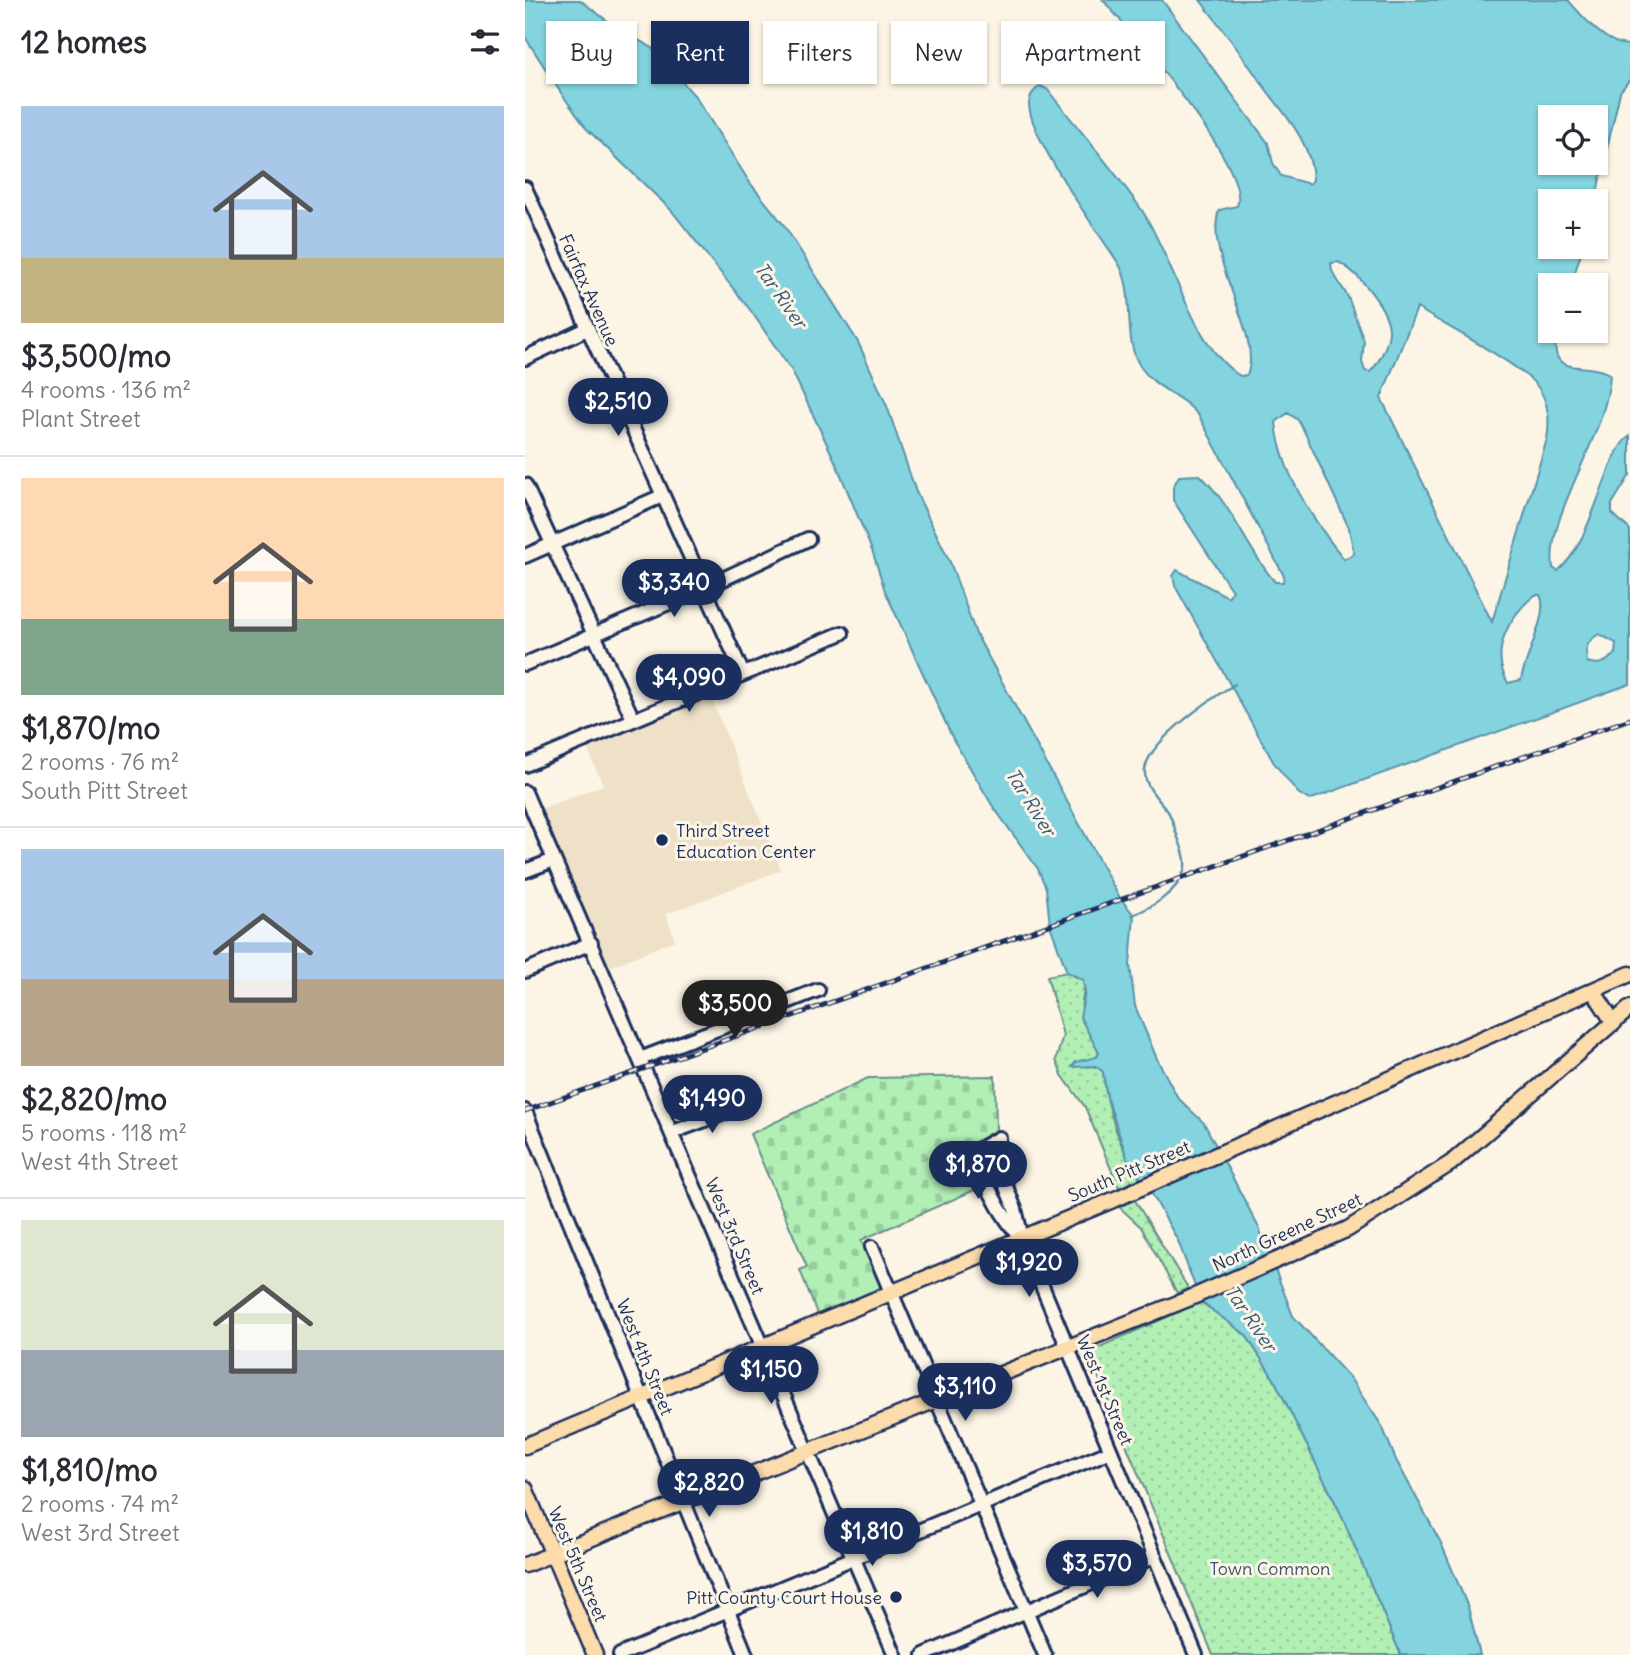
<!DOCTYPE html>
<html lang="en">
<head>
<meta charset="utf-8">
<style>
  :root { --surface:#fff; --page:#f2f2f3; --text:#2b2b33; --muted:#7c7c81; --line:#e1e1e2; --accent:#1b2f5e }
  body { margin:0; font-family:Delius,sans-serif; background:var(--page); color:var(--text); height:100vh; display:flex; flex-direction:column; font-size:26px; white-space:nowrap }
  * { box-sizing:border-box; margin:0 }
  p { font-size:23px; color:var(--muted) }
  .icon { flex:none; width:38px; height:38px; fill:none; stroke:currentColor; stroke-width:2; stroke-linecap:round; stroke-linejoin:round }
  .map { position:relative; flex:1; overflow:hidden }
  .drawer { display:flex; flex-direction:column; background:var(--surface); width:525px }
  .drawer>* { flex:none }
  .guide { position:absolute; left:21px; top:21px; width:665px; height:63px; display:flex; gap:14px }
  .buttons { position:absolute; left:1013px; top:105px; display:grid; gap:14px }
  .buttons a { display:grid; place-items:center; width:70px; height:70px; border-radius:0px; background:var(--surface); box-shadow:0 2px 5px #0004; font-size:35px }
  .price { position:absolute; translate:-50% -60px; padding:0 16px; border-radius:24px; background:var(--accent); color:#fff; font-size:23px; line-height:46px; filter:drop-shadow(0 2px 4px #0008) }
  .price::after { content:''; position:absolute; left:50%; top:42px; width:21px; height:16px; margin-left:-10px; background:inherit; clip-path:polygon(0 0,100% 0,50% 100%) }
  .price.on { background:#222; color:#fff }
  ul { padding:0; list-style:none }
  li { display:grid; align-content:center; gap:14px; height:371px; padding:0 21px }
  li+li { border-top:2px solid var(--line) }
  li span { display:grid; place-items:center; height:217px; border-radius:0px; color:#555 }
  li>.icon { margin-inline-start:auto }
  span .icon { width:126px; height:126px; fill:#fffc; stroke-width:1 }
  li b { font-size:30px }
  h2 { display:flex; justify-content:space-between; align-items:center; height:84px; padding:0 21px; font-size:30px }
  .pill { padding:0 24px; border-radius:0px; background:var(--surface); box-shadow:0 2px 5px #0004; font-size:24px; line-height:63px }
  .pill.on { background:var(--accent); color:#fff }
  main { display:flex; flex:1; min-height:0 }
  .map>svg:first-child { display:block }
  .built { fill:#eee1c7 }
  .grass { fill:url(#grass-dots); stroke:#668f8a; stroke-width:2 }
  .cemetery { fill:url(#cemetery-stones); stroke:#668f8a; stroke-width:2 }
  .water { fill:#83d4de; stroke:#5992ab; stroke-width:2; fill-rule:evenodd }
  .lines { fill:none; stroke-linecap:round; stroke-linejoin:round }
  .stream { stroke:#5992ab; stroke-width:2.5 }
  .minor-casing { stroke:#1b2f5e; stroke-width:18 }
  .major-casing { stroke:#1b2f5e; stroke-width:19 }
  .minor { stroke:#fcf5e5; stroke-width:12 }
  .major { stroke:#fddcac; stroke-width:14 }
  .rail-casing { stroke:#1b2f5e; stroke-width:5 }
  .rail { stroke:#fcf5e5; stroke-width:2.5; stroke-dasharray:8; stroke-linecap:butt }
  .poi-dot { fill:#1b2f5e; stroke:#fcf5e5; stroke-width:2.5 }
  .labels { text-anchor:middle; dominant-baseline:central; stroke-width:6; stroke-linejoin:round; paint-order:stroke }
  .street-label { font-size:18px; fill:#1b2f5e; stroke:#fcf5e5 }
  .poi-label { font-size:18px; fill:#1b2f5e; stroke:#fcf5e5; text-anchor:start }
  .park-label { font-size:18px; fill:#39556f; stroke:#fcf5e5 }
  .water-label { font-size:19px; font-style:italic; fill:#35587e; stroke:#fcf5e5 }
</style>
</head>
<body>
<main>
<section class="drawer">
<h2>12 homes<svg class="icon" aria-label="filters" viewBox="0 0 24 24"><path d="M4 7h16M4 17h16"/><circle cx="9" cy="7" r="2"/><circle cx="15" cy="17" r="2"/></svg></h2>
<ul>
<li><span style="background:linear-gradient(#a9c7e8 70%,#c2b280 0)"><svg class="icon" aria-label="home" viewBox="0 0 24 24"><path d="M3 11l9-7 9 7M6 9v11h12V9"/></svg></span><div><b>$3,500/mo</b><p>4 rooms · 136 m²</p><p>Plant Street</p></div></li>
<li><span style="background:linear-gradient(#ffd9b3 65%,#7fa58c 0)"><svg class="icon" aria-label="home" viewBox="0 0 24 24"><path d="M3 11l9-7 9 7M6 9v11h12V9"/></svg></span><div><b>$1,870/mo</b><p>2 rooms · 76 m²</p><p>South Pitt Street</p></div></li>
<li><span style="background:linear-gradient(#a9c7e8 60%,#b9a48a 0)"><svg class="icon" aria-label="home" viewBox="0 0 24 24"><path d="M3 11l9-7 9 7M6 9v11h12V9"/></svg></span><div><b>$2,820/mo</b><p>5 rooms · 118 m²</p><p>West 4th Street</p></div></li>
<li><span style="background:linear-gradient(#dfe7d0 60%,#9aa5b1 0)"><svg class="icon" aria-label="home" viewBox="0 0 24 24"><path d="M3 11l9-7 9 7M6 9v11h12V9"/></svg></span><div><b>$1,810/mo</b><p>2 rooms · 74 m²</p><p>West 3rd Street</p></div></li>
</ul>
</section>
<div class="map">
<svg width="1105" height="1655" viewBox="0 0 1105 1655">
  <defs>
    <pattern id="grass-dots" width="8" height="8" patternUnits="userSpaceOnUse" patternTransform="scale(1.75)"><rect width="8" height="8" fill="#b2efb5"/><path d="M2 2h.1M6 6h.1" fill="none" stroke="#98cd9e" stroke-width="1.8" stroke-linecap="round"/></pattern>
    <pattern id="cemetery-stones" width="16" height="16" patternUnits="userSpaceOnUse" patternTransform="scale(1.75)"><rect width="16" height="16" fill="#b2efb5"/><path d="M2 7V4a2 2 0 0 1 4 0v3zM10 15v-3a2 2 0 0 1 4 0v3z" fill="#98cd9e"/></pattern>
  </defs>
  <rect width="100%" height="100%" fill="#fcf5e5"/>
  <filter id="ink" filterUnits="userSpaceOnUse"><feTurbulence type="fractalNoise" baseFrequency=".0143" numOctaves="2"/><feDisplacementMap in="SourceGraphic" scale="14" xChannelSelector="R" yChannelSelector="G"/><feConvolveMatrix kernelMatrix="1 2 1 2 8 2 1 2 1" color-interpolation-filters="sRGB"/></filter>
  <g filter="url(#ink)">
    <path class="built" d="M183,690L256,870L141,914L150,940L85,967L16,809L78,785L60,744Z"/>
    <path class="grass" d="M542,972L558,980C562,991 555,999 557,1009C559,1026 568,1038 574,1053L566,1066L575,1068L578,1072C582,1108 594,1149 615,1178L594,1188L560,1107L537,1075L531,1060L538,1035L522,976Z
      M608,1197L663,1288L652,1293L616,1227L593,1206L598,1200Z
      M676,1302L721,1335L749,1379L815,1512L876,1655H688L563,1352Z"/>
    <path class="cemetery" d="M470,1076L471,1130L443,1146L461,1185L336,1240L357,1289L293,1316L275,1270L282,1267L225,1134L343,1078Z"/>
    <path class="water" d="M0,0H55L93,29L126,47L170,96L225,183L259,225L333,342L362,406L391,492L425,562L451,634L594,897L609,915L605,965L610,1006L632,1059L653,1098L679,1123L734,1228L768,1316L825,1378L857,1426L871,1460L916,1543L943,1607L955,1655H876L815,1512L749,1379L721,1335L676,1302L653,1241L627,1194L603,1161L582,1097L578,1072L571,1066L547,1067L551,1062L572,1057L574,1053L555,1017L560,993L558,980L542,972L525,925L521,888L513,869L467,805L428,739L360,591L348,553L311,463L267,371L226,311L146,210L62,129L36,93L0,37Z
      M578,0H637L743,143L748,163L756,176L784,184L788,180C787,138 752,107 730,74C712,48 694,24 675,0H1043C1058,17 1081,46 1105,45V79L1095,92L1070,201H1026V247H1058L1046,285H1026V331H1033C1020,380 1059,360 1085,374C1083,435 1020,514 1028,568L1033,571C1069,541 1081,450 1105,436V475L1087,504V513L1105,530V684L784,800L773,793L749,763L650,586L648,576L652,570L703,597L707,591L648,500V487L654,476L675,475C708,506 721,548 750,582H758L759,576L674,416C659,396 632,390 617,369C595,339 613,293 592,261C572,231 503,136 504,103C505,94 509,91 515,86L522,89C553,129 589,169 618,212C647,257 668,347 715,376L722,375C739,335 678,258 694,210L712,206C727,167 605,32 578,0ZM1026,117H1071V163H1026ZM813,262C832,271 865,310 864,332C863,345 854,363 845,372L840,371L837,362L839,341L823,297L807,271L806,263ZM892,308C919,325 996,365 1012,386C1024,401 1025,422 1022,439L967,622L856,398ZM763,413L773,420L779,431L824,528L829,554L819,559C789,522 755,470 751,422ZM1010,595H1015C1025,612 999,659 996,680L983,683C964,651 984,616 1010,595ZM1074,634L1091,643L1090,654C1080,663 1075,666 1062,662C1060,648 1061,642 1074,634Z"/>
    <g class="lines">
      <path class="stream" d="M607,915C626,908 652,893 659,871C663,860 656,846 652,835C649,827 647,817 642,810C634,800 620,787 620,773C618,744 687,698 710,684"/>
      <g class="minor-casing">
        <path id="minor" d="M0,188L218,674
          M0,358L62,329
          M0,485L108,719
          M0,556L137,496
          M0,664L179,588L283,539
          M0,765L317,633
          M0,792L370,1655
          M0,871L29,860
          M0,971L66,943
          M115,1059L293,990
          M0,1111L221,1655
          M148,1132L215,1107
          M474,1138L470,1160L490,1209L497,1238L671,1655
          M474,1138L458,1147C447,1168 480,1223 497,1238
          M347,1247L520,1655
          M95,1655L586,1451
          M399,1655L630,1556"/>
      </g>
      <g class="major-casing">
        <path id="major" d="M1069,992L1089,1023
          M0,1446L595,1197L1105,974
          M0,1488L70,1655
          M0,1565L663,1299L823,1229L926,1163L1105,1008"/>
      </g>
      <use href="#minor" class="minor"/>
      <use href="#major" class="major"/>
      <g class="rail-casing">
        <path id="rail" d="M0,1111L1105,719"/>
      </g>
      <use href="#rail" class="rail"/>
    </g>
  </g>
  <g class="poi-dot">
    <circle cx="137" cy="840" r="7"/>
    <circle cx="371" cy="1597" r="7"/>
  </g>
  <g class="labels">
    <g class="street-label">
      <text transform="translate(64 290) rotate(66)">Fairfax Avenue</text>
      <text transform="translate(604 1171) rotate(-23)">South Pitt Street</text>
      <text transform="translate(762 1232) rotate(-25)">North Greene Street</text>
      <text transform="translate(210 1236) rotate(67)">West 3rd Street</text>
      <text transform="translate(120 1357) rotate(68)">West 4th Street</text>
      <text transform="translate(580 1390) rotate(67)">West 1st Street</text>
      <text transform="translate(53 1564) rotate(67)">West 5th Street</text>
    </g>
    <g class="poi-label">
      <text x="151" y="830">Third Street<tspan x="151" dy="21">Education Center</tspan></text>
      <text x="357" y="1597" text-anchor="end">Pitt County Court House</text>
    </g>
    <g class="park-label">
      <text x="745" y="1568">Town Common</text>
    </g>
    <g class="water-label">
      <text transform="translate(256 295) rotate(55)">Tar River</text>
      <text transform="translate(506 802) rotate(58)">Tar River</text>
      <text transform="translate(726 1318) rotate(56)">Tar River</text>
    </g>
  </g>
</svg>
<div class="buttons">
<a><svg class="icon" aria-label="locate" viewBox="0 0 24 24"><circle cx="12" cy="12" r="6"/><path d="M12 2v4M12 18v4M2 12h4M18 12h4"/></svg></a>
<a>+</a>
<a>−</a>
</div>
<b class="price" style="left:93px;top:438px">$2,510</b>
<b class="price" style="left:149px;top:619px">$3,340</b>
<b class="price" style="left:164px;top:714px">$4,090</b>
<b class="price on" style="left:210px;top:1040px">$3,500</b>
<b class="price" style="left:187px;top:1135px">$1,490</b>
<b class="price" style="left:453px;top:1201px">$1,870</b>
<b class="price" style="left:504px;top:1299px">$1,920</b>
<b class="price" style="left:246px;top:1406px">$1,150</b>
<b class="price" style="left:440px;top:1423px">$3,110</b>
<b class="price" style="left:184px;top:1519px">$2,820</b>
<b class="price" style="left:347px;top:1568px">$1,810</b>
<b class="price" style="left:572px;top:1600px">$3,570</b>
<div class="guide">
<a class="pill">Buy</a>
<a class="pill on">Rent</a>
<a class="pill">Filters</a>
<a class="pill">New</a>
<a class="pill">Apartment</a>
</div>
</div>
</main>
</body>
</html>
